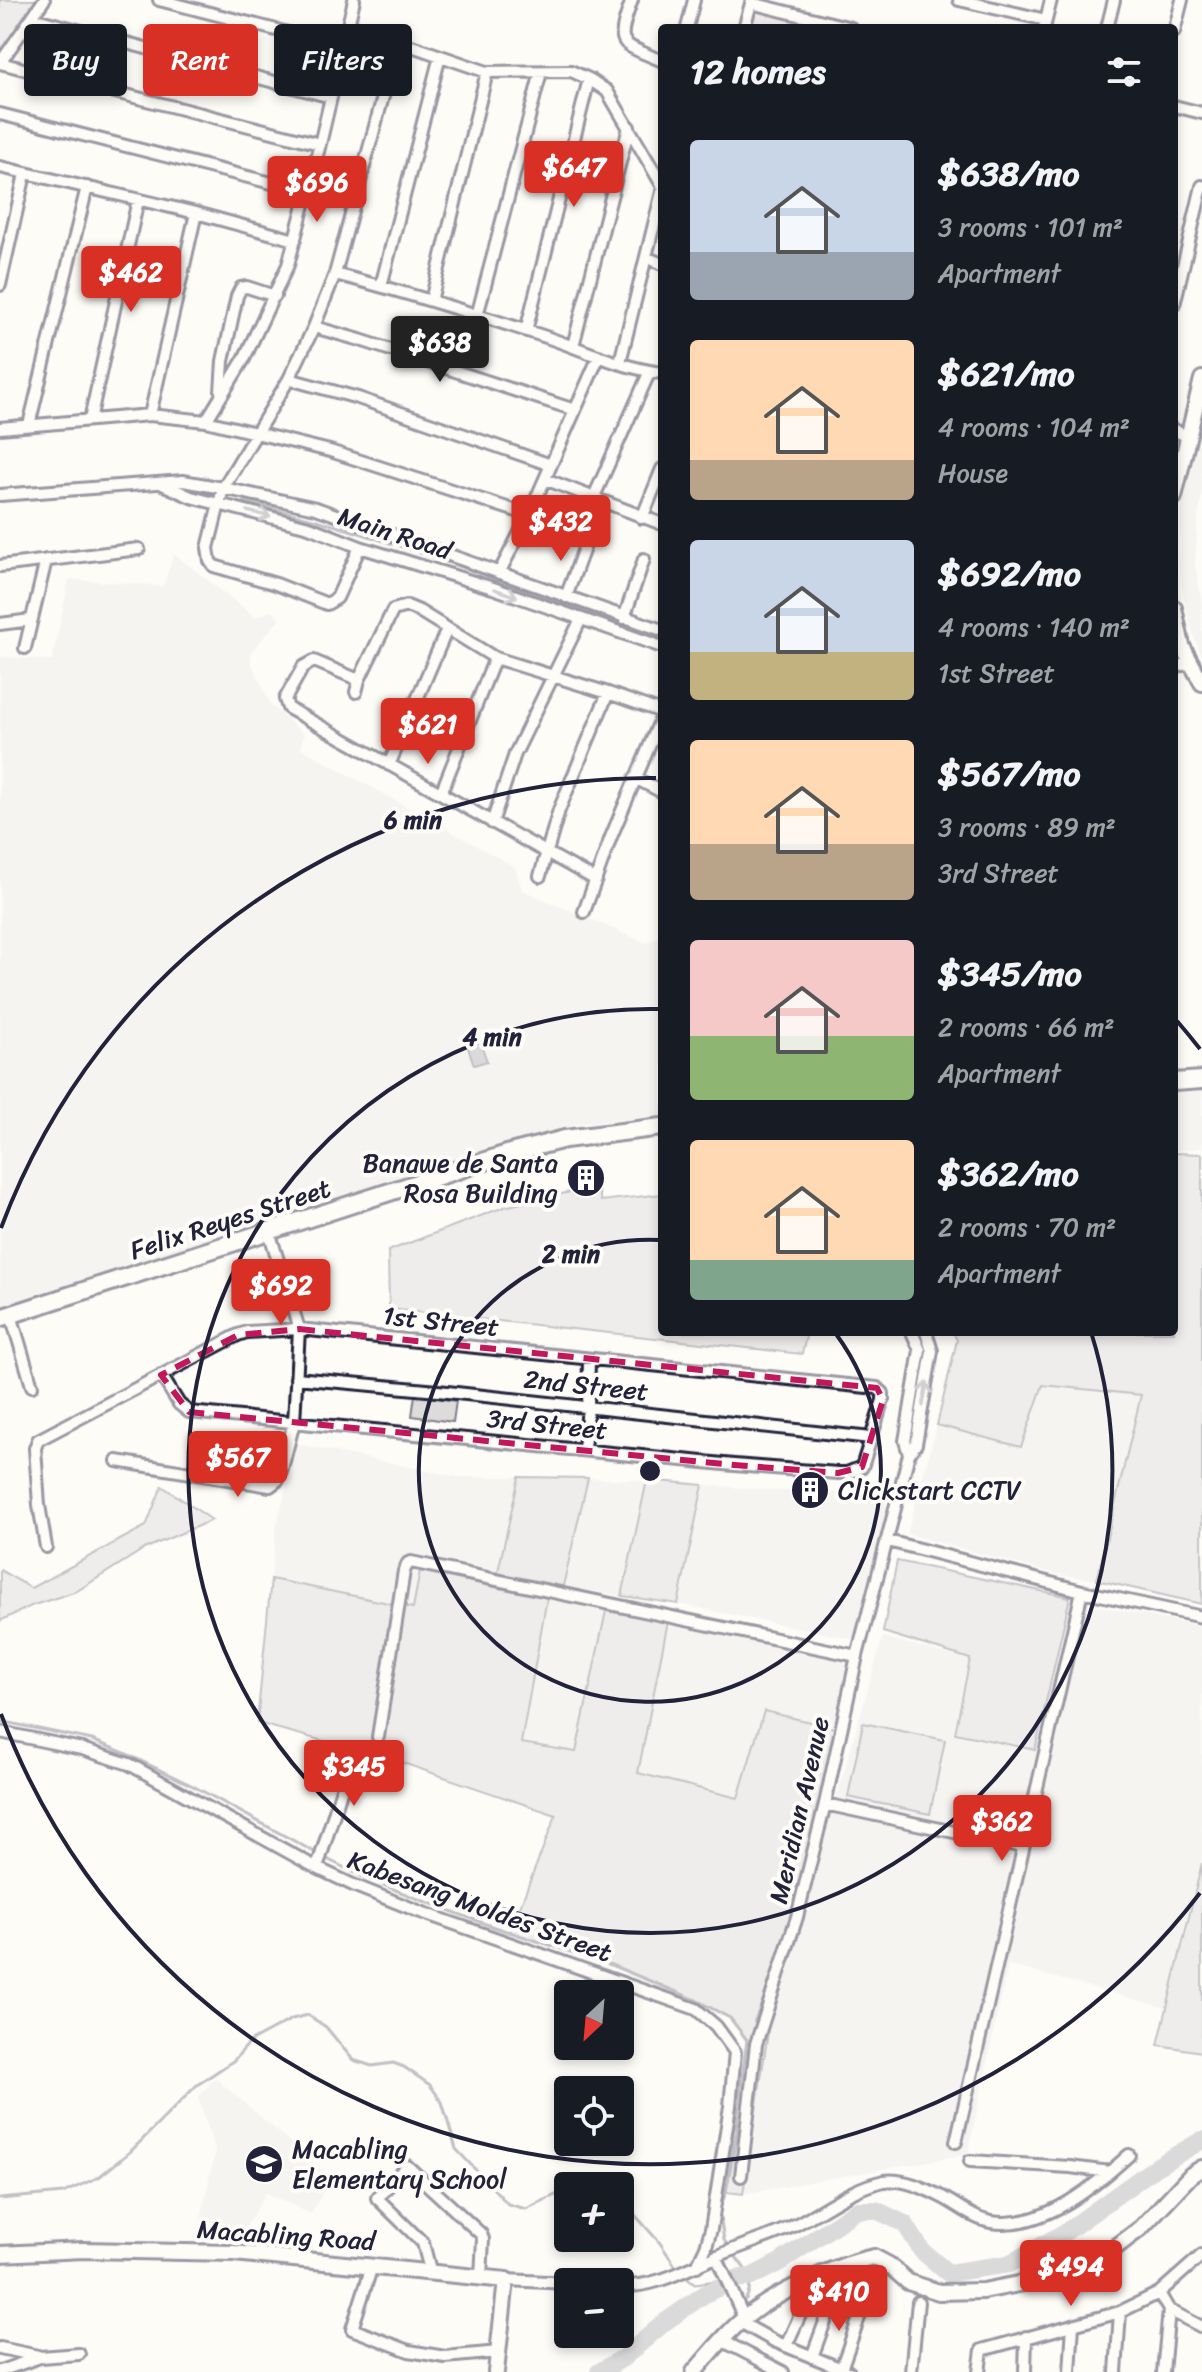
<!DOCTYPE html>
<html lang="en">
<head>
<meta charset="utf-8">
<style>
  :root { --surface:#171b24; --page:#20242c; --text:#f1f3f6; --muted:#9ea1a6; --accent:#d93025 }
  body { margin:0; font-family:Sriracha,sans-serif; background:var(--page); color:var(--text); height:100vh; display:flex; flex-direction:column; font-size:30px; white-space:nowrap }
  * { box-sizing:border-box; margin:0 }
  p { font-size:26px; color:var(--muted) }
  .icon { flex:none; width:44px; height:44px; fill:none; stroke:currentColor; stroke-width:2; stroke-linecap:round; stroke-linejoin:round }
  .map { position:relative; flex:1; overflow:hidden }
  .side { position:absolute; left:658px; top:24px; width:520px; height:1312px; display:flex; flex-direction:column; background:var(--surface); border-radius:8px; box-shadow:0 4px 12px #0003 }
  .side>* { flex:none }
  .guide { position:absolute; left:24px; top:24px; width:514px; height:72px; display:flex; gap:16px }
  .needle { width:52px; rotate:206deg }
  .tools { position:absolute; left:554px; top:1980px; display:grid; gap:16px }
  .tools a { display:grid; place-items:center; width:80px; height:80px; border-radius:8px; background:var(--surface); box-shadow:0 4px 12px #0003; font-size:40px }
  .price { position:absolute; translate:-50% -68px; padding:0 18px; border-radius:8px; background:var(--accent); color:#fff; font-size:26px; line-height:52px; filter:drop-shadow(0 2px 4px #0008) }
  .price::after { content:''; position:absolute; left:50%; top:48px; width:24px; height:18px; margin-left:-12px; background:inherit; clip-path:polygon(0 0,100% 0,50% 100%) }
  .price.current { background:#222; color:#fff }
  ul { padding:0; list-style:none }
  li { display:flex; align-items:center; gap:24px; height:200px; padding:0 32px }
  li span { display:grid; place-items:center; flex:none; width:224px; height:160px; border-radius:8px; color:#555 }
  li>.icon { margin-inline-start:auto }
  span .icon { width:96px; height:96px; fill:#fffc; stroke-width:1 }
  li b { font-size:34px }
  h2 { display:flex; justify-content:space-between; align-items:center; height:96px; padding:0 32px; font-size:34px }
  .chip { padding:0 28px; border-radius:8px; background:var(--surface); box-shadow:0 4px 12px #0003; font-size:28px; line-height:72px }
  .chip.current { background:var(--accent); color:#fff }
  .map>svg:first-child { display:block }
  .built { fill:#ecece9 }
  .green { fill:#dddcdb; stroke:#807f8b; stroke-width:2 }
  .water { fill:#b2b2b7; stroke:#787885; stroke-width:2 }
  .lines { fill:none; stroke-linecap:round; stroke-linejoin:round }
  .stream { stroke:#787885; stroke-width:3 }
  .river { stroke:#b2b2b7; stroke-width:18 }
  .street-casing { stroke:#22223b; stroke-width:16 }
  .secondary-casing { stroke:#22223b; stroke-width:20 }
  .primary-casing { stroke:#22223b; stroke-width:22 }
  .street { stroke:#fdfcf7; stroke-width:10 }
  .secondary { stroke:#fdfcf7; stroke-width:14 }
  .primary { stroke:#fdfcf7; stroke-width:16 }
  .oneway { stroke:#9a9aa2 }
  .marked { fill:none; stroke:#c2185b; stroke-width:6; stroke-dasharray:16 10; stroke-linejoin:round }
  .ring { fill:none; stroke:#22223b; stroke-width:4 }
  .labels { text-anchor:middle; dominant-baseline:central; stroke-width:8; stroke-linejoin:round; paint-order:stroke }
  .street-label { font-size:26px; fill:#22223b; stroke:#fdfcf7 }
  .poi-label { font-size:26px; fill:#22223b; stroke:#fdfcf7; text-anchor:start }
  .centre { fill:#22223b; stroke:#fdfcf7; stroke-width:4 }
  .ring-label { font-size:24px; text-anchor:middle; font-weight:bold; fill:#22223b; stroke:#fdfcf7; stroke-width:8; stroke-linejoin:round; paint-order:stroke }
</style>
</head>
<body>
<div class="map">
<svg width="1202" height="2372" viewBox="0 0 1202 2372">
  <rect width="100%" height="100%" fill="#fdfcf7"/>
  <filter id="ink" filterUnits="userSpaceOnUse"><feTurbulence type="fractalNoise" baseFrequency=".0125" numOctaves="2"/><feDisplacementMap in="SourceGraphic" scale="16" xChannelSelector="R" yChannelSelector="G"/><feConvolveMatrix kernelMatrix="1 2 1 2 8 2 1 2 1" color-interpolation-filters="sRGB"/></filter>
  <g filter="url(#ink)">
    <path class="built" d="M1202,421V495L1198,517L1195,563L1202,602V657L1193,634L1182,588L1179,565L1181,511Z
      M174,554L255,617L272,611L280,619L251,652V662L271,705L304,734L301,748L515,867L522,890L646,943L662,936V1116L576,1124L517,1140L38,1297L0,1307V656L52,661L69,579L163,586Z
      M1202,1084V1148L1174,1151V1086Z
      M1043,1385L1142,1395L1097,1580L1055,1574L907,1534L937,1425L1021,1446Z
      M298,1444L458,1477H519L495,1587L420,1571L413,1609L271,1579L276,1527Z
      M588,1478L647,1480L622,1596L563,1586Z
      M885,1484L886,1517L859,1640L678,1604L703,1485L824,1494Z
      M547,1598L606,1611L576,1752L520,1743Z
      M1070,1598L1093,1605L1202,1626V1861L1167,2008L1008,1965L968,2154L743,2194L768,2033L883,1637L969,1660L953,1734L1035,1751Z
      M668,1621L855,1658L839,1729L764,1711L739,1798L637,1773Z
      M215,2078L331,2177L311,2214L266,2193L237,2243L219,2234L214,2245L196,2243L215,2151L198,2097Z"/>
    <path class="green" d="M0,0H37L0,55Z
      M752,10L831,28H748Z
      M1174,1153L1202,1154V1604L1097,1580L1141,1395L1043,1385L1021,1447L937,1425L957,1340L953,1332H1174Z
      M597,1186L601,1201L662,1194V1332H807L802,1354L389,1309L388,1251L504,1207Z
      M415,1395L456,1401L453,1422L412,1416Z
      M519,1477L588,1478L563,1586L497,1576Z
      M647,1480L703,1485L678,1604L622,1596Z
      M162,1486L212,1520L144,1549L77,1591L31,1606L0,1621V1570L31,1588L146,1526Z
      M897,1561L1070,1597L1035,1750L955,1733L970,1659L883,1632Z
      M420,1571L547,1598L521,1743L576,1752L606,1611L668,1621L638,1773L738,1798L764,1711L839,1729L798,1918L754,2021L768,2033L743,2194L726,2192L747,2040L730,2018L696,2000L611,1965L510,1932L556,1815L394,1760L257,1723L271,1579L413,1608Z
      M863,1723L945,1740L930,1814L848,1797Z
      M1202,1863V2052L1158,2045Z"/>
    <path class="water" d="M476,1031L487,1061L474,1065L464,1036Z"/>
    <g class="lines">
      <path class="stream" d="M244,502C307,515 366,535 426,555C505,582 584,611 662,640
        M0,1721L92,1740L127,1754L193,1786L318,1854
        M325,1858L359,1875L413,1897L494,1927L611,1965L696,2000L730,2018L747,2040L738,2113L737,2133L726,2192L719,2211L724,2240L729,2247
        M578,2186L587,2183L604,2186
        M620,2198L660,2243L676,2267
        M0,2199L63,2193L99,2177L132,2150L197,2085L233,2061L251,2041L292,2019L308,2015L326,2027L353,2060L372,2066L393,2063L404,2067L430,2085L442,2102L456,2149L508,2204L526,2209L568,2189
        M733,2253C746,2271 756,2277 746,2299
        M683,2275L695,2284L723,2280
        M731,2279L751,2277
        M685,2372L697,2358"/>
      <path class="river" d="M599,2372L623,2358L665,2322L705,2294L736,2279L751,2277L780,2262L857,2210H876L905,2224L922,2251L948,2273L1009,2264L1067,2231L1156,2167L1202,2140"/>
      <g class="street-casing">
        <path id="street" d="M159,0L343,47
          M632,0C615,47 619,42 662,61
          M959,0L1046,20
          M751,3L851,28
          M32,18L331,97
          M348,24L487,72L571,71L589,79L607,91L662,185
          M687,28L694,0
          M744,28L752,0
          M1044,28L1051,0
          M1107,28L1114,0
          M1174,32L1182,0
          M0,63L320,144
          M0,63L44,0
          M1174,106L1202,113
          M0,114L307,192
          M0,167L196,213L295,240
          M646,257L662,264
          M335,274C405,292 475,314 543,336C582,349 621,368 662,373
          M0,285L25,174
          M381,286L440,56
          M431,301L487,72
          M1174,305L1202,186
          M477,316L541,72
          M314,327L360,340L575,410
          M526,331L589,79
          M573,346L629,127
          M620,362L662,192
          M289,379L358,398L551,465
          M221,392L223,361L237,296L241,288L247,287L275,296
          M150,415L196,213
          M90,420L138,200
          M206,421L244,359L288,265L320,144L354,0
          M29,425L87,187
          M0,428L150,415L206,421L330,451L529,515
          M1174,430L1188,437
          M545,479L662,524
          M160,483L191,497L309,527L360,547L493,588L662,647
          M0,495L183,481L223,488L316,508L662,630
          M593,499L650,371
          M642,518L662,469
          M360,547L337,598L327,604L276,584L214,566L210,561L208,548L223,488L289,379L314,327L335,274L398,41
          M0,566L139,549
          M499,573L529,515L599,356
          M566,597L587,540
          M624,618L644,559
          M0,624L31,620
          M25,648L46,560
          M1174,666L1192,664
          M359,680L314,661L303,667L285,699L288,708L596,880
          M356,692L359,680L393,610L407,606L419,611L495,658L608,693L662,712
          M389,765L447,629
          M635,778L662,792
          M441,793L495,658
          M492,823L515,754L581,619
          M540,876L559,810L608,693
          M584,912L611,837L662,716
          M11,1315L32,1386
          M296,1378L438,1391L871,1438
          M584,1449L588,1407L589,1359
          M909,1454L905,1441L920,1350L912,1332
          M117,1461L270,1486L278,1480L282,1469L294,1422L299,1329L269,1231
          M888,1541L1082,1591L1202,1617
          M46,1547L39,1505L35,1448L38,1440L238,1335L247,1332L299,1329L877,1388L883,1393V1400L862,1467L847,1473H838L734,1465L189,1412L179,1404L161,1375
          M0,1732L82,1749L129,1764L317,1868L353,1885L418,1911L696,2009L716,2026L735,2052L730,2106L711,2229L706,2247L697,2266
          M378,1737L404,1571L408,1563L411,1562L857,1656
          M825,1804L1023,1847
          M317,1868L353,1753
          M956,2142L1082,1591
          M970,2161L1070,2167L1110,2172
          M741,2176L756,2044L797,1917L825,1804L857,1656L909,1454L916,1444L932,1351L926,1332
          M716,2256L744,2318
          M372,2266L352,2329L409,2351L445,2357L499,2352
          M430,2270L423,2243L377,2198L407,2166L481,2234L483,2239L481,2277
          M506,2280L568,2283
          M620,2286C655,2288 686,2269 718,2256C742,2245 767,2238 791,2227C822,2212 850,2188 884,2181C903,2178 926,2189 942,2197C958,2205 973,2219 991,2222C1042,2230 1094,2187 1129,2155
          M1159,2293L1169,2310L1163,2372
          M1169,2310L1202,2327
          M740,2322L774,2341L849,2372
          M721,2340L783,2372
          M786,2346L805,2304
          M0,2348L38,2356
          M812,2357L834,2297
          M841,2369L862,2309
          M0,2371L40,2357L79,2354
          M911,2372L918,2302
          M979,2372L982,2350L1120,2312L1159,2293L1202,2255
          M1025,2372L1026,2337
          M1070,2372L1073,2325
          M1116,2372L1120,2312"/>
      </g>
      <g class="secondary-casing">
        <path id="secondary" d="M1174,497L1202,379
          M1174,608L1182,646L1202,683
          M0,2254L83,2250L234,2253L506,2280L496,2372
          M694,2372C709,2355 723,2337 740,2322C770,2295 835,2265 874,2257L889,2265L908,2282L939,2292L983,2291L1074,2273L1092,2265L1141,2228L1191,2175L1202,2168"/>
      </g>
      <g class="primary-casing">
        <path id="primary" d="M1174,1082L1202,1080
          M0,1318L510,1153L565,1139L662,1127"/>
      </g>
      <use href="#street" class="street"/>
      <use href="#secondary" class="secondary"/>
      <use href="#primary" class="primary"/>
    </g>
    <defs><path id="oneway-shaft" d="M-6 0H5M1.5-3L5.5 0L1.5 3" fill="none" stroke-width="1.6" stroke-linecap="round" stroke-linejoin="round" transform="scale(2)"/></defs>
    <g class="oneway">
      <use href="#oneway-shaft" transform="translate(259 514) rotate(14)"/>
      <use href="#oneway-shaft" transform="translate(506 593) rotate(20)"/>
      <use href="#oneway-shaft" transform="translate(925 1394) rotate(-80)"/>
    </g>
  </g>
  <path d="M0 0H1202V2372H0ZM299,1329L877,1388L883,1400L862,1467L838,1473L734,1465L189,1412L161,1375L238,1335Z" fill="#fdfcf7" fill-opacity=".55" fill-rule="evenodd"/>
  <path class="marked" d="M299,1329L877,1388L883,1400L862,1467L838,1473L734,1465L189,1412L161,1375L238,1335Z"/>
  <g class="ring">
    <path d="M836 1334A231 231 0 1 1 660 1240"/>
    <path d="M1091 1332A462 462 0 1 1 658 1009"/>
    <path d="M1200 1893A693 693 0 0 1 1 1714M1 1228A693 693 0 0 1 656 778M1177 1021A693 693 0 0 1 1200 1049"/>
  </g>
  <defs>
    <g id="building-disc" transform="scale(2)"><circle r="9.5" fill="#22223b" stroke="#fdfcf7"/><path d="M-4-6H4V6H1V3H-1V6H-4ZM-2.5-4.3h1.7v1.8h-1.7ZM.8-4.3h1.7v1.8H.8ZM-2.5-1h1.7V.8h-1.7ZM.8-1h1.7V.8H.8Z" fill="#fff"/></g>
    <g id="school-disc" transform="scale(2)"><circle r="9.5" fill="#22223b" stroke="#fdfcf7"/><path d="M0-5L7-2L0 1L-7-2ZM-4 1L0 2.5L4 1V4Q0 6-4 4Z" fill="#fff"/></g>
  </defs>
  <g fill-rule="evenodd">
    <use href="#building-disc" x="586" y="1178"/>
    <use href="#building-disc" x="810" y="1490"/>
    <use href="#school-disc" x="264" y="2164"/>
  </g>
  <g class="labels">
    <g class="street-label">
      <text transform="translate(395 533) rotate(18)">Main Road</text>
      <text transform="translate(230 1219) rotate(-18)">Felix Reyes Street</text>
      <text transform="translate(441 1321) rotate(6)">1st Street</text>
      <text transform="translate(586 1385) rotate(6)">2nd Street</text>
      <text transform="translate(547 1424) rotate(6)">3rd Street</text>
      <text transform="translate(799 1810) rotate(-77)">Meridian Avenue</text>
      <text transform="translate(480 1906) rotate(20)">Kabesang Moldes Street</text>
      <text transform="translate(286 2235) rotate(4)">Macabling Road</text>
    </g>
    <g class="poi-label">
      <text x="558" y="1163" text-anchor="end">Banawe de Santa<tspan x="558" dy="30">Rosa Building</tspan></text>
      <text x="838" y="1490">Clickstart CCTV</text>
      <text x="292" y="2149">Macabling<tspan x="292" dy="30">Elementary School</tspan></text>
    </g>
  </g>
  <circle cx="650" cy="1471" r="12" class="centre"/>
  <g class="ring-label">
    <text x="413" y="828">6 min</text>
    <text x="492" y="1045">4 min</text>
    <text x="571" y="1262">2 min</text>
  </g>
</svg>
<div class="tools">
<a><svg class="needle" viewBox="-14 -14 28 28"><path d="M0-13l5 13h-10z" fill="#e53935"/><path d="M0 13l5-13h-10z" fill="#9ea1a6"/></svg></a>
<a><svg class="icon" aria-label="locate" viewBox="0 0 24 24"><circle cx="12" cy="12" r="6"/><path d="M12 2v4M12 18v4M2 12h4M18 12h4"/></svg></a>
<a>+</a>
<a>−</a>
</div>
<b class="price" style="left:574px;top:209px">$647</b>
<b class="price" style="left:317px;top:224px">$696</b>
<b class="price" style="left:131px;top:314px">$462</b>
<b class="price current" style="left:440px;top:384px">$638</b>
<b class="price" style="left:561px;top:563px">$432</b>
<b class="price" style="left:428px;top:766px">$621</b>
<b class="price" style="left:281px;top:1327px">$692</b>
<b class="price" style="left:238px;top:1499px">$567</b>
<b class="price" style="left:354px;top:1808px">$345</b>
<b class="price" style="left:1002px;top:1863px">$362</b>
<b class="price" style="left:1071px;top:2308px">$494</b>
<b class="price" style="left:839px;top:2333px">$410</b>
<div class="guide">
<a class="chip">Buy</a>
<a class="chip current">Rent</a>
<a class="chip">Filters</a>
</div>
<section class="side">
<h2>12 homes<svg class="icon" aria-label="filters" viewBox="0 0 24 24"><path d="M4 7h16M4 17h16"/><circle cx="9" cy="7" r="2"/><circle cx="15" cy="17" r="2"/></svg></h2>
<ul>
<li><span style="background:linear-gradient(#c9d6e8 70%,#9aa5b1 0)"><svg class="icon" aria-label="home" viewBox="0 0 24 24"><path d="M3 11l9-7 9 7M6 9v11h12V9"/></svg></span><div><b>$638/mo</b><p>3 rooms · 101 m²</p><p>Apartment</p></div></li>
<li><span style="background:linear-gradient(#ffd9b3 75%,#b9a48a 0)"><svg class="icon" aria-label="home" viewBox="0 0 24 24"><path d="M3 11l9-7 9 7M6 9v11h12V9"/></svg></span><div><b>$621/mo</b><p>4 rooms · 104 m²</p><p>House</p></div></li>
<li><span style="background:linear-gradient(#c9d6e8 70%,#c2b280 0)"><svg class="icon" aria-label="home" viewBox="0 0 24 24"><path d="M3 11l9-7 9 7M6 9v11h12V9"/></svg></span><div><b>$692/mo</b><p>4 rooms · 140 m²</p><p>1st Street</p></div></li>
<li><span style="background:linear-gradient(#ffd9b3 65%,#b9a48a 0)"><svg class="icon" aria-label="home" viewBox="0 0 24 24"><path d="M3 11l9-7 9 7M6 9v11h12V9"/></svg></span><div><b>$567/mo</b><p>3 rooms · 89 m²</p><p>3rd Street</p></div></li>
<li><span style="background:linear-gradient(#f6c9c9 60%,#8fb573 0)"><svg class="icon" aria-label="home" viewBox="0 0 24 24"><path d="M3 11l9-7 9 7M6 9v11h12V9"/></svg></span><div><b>$345/mo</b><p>2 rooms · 66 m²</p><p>Apartment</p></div></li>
<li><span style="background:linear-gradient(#ffd9b3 75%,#7fa58c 0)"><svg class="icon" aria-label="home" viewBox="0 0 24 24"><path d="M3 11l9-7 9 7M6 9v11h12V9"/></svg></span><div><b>$362/mo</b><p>2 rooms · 70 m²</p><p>Apartment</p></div></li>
</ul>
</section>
</div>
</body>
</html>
